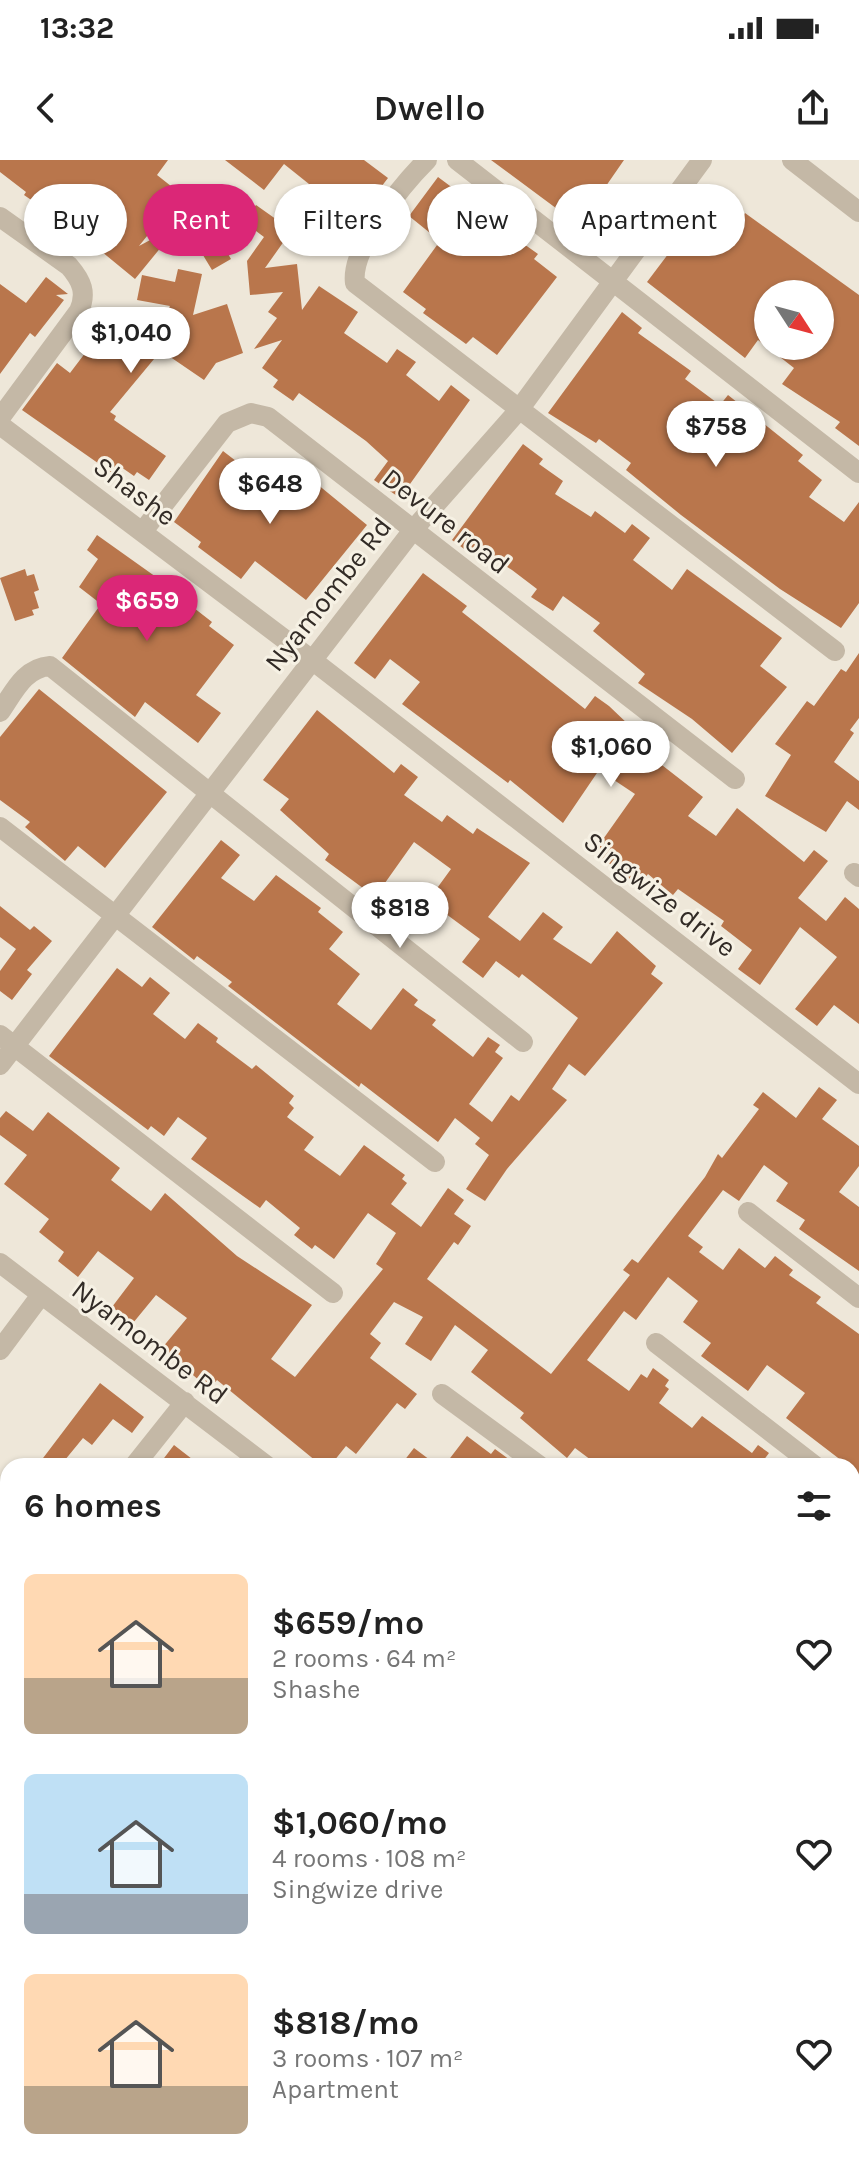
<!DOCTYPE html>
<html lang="en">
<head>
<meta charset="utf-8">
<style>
  :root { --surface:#fff; --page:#f6f6f6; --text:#222; --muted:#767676; --accent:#db2777 }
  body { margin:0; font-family:Karla,sans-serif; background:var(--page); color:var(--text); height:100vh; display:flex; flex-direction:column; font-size:30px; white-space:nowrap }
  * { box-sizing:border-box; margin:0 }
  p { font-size:26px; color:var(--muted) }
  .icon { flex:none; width:44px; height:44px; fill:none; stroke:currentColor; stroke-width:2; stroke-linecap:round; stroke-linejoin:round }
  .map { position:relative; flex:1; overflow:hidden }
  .drawer { position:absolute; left:0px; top:1298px; width:860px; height:714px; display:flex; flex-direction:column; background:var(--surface); border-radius:24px 24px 0 0; box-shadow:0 2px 6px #0004 }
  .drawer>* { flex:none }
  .top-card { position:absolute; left:24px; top:24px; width:812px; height:72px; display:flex; gap:16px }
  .needle { width:52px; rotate:126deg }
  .fabs { position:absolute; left:754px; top:120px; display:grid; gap:16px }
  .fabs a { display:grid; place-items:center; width:80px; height:80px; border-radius:50%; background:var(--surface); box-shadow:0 2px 6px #0004; font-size:40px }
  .price { position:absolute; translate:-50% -68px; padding:0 18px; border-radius:28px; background:#fff; color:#222; font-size:26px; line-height:52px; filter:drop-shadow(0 2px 4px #0008) }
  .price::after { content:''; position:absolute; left:50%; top:48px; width:24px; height:18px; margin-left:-12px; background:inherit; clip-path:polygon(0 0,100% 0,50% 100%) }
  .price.on { background:var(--accent); color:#fff }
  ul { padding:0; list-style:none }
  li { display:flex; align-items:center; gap:24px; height:200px; padding:0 24px }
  li span { display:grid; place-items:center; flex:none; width:224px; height:160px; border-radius:12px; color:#555 }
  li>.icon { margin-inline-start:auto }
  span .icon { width:96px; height:96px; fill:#fffc; stroke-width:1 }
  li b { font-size:34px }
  h2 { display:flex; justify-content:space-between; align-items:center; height:96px; padding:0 24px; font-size:34px }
  .chip { padding:0 28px; border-radius:36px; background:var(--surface); box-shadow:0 2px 6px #0004; font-size:28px; line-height:72px }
  .chip.on { background:var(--accent); color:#fff }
  .status { display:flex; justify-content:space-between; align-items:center; height:56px; padding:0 40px; background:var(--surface); direction:ltr }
  .status svg { height:22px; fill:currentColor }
  header { display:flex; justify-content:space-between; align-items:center; height:104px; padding:0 24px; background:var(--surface); font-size:36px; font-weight:600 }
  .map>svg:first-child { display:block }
  .building { fill:#b9764c; fill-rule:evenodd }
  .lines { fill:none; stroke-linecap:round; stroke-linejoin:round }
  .minor { stroke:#c4b8a6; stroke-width:20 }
  .tertiary { stroke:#c4b8a6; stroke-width:20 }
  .rail-casing { stroke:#322b26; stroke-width:9 }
  .rail { stroke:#f6f1e4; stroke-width:6; stroke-dasharray:18; stroke-linecap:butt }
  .labels { text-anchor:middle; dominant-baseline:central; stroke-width:6; stroke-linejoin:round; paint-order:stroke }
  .street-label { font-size:28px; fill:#322b26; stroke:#f6f1e4 }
</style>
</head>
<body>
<div class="status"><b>13:32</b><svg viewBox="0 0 49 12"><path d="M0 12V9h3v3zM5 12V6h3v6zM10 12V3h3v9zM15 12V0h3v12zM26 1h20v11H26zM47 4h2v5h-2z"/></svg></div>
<header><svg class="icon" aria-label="back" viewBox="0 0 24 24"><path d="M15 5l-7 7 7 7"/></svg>Dwello<svg class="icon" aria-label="share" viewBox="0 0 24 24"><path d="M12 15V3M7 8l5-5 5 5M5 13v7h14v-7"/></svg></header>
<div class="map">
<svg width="859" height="2011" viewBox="0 0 859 2011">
  <rect width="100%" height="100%" fill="#eee7d9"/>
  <path class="building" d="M0,0H168L157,15L181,34L139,86L180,64L135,119L79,73L24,35L26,32L0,12Z
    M225,0H364L388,18L378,31L372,27L330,84L299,60L265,108L297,104L302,150L319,126L358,152L344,173L387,203L397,189L416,202L406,215L439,241L451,225L470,240L400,338L374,320L388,301L366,281L299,233L293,241L273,227L278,220L262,208L282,180L254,189L277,158L268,152L283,132L250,135L247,101L264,77L243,61L256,45L280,62L309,24L284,4L264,30Z
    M491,0H624L606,26L620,36L590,78L574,66L576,63Z
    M438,17L485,52L483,55L538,94L534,99L557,117L497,195L473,177L466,184L423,153L426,149L403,132L440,81L409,56Z
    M209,46L224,72L217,75L231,99L212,110L186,67L188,58Z
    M745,53L859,135V286L835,268L840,262L782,224L794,208L758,180L745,198L647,122L678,81L691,91L714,61L730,73ZM768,134H820V186H768Z
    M178,109L202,114L193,155L227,144L243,193L216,203L204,220L163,192L159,193L110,252L116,256L114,260L166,296L149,320L137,312L134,316L121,307L115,315L22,250L57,203L70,213L92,184L83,177L94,161L140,196L170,146L137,140L142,115L175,122Z
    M46,117L68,134L56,135L64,140L35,177L30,173L0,214V124L26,143Z
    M622,152L642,168L638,173L691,211L685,219L720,245L728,235L803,295L798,301L822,320L809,337L844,362L859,342V443L841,468L780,429L681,355L626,310L631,303L599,279L596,283L548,253Z
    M523,284L543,299L539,304L563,321L555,334L591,357L595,351L625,373L632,364L650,378L633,400L672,430L687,409L782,478L760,506L787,527L732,593L692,559L638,523L645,514L593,471L600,463L563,436L553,451L531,437L537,429L512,410L476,387L471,394L452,380Z
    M223,291L245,308L242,311L280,336L300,310L367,365L306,440L255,401L241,419L198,387L201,382L174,362Z
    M97,375L187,439L185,441L212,462L209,466L234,485L196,535L221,553L198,583L145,542L135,557L62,498L101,444L79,427L98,399L87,390Z
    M25,409L27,416L34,414L39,430L34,432L39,448L32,450L34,455L15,461L0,418Z
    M423,413L467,446L462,452L585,549L595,536L609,546L630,566L614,588L651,612L658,602L703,637L688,656L716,676L737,648L804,702L814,690L828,701L798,738L826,761L845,737L859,749V864L834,845L817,866L795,849L837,797L800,767L760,825L738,809L752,790L721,766L724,761L678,729L673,735L648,714L639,726L594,692L635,634L599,610L563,663L510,620L508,623L402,544L420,522L390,499L375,519L354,503Z
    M859,493V558L850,570L854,573L834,602L859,621V650L847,641L826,672L765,636L791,595L775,584L807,541L814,546L841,509L846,512Z
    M39,529L167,632L105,708L78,686L65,701L25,667L30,662L0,640V577Z
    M317,550L394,613L401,604L418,617L404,635L442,662L447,655L473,674L477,668L530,703L488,757L520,781L543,752L563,767L553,779L591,804L617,771L656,806L651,814L663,823L585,916L569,904L552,929L567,940L507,1009L485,1041L466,1029L489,995L475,984L480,978L455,958L438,982L361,923L359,927L228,826L232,822L197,796L194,800L152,767L221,680L240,695L221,718L254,741L276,715L321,748L318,752L343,772L329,789L360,814L337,844L371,870L403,828L418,840L414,845L436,860L432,865L473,897L488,877L500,885L495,892L503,898L469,944L492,962L511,935L519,941L578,858L522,814L519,818L496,801L483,818L462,802L480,779L446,754L434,771L403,748L414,733L427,742L451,709L414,682L375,737L325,700L329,694L280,650L289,639L263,620Z
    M0,746L30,770L34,766L52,781L27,810L32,814L12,840L0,831V811L16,789L0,777Z
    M117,808L142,827L150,817L170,833L153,854L185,879L198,863L218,878L216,882L252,909L256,905L294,936L289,943L294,948L287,957L314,977L304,990L340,1016L364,985L405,1015L402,1019L407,1023L391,1044L421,1067L448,1028L464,1040L454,1054L471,1066L458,1085L454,1082L427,1119L551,1214L630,1115L623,1110L632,1099L638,1103L705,1017L718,994L722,998L759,949L753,945L763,932L796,958L819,927L837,940L822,959L859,986V1006L839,1032L859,1047V1111L799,1069L805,1060L776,1041L788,1023L764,1005L739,1041L723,1030L688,1076L703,1087L699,1092L723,1110L739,1088L765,1108L775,1096L793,1110L789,1115L821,1137L816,1143L859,1174V1314L786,1258L805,1233L767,1205L748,1231L701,1196L711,1183L683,1162L698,1141L668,1117L636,1160L624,1151L587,1200L629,1231L641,1214L647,1218L653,1208L669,1220L665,1226L669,1229L659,1243L692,1268L702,1256L752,1293L758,1285L769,1293L763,1301L769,1306H599L575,1288L567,1298L520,1258L524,1253L471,1212L488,1190L455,1165L431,1201L405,1184L423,1157L394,1142L370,1174L381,1183L370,1198L417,1234L405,1249L397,1243L356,1294L346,1286L330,1306H322L217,1220L209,1229L162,1188L187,1158L156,1135L133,1163L112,1147L134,1118L98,1091L78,1117L58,1101L64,1092L39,1072L49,1059L4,1024L27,995L0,975V958L6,951L33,971L48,952L120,1008L111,1020L151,1051L165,1033L237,1096L312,1145L271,1199L295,1217L383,1109L376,1104L396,1073L368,1053L334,1099L315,1085L312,1089L294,1075L300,1068L266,1040L260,1048L191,999L207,978L178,957L164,976L151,966L148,970L49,896Z
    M100,1223L144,1257L132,1273L113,1259L92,1285L83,1278L60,1306H37Z
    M467,1276L491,1294L495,1289L518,1306H444Z
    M174,1285L201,1306H158Z
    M414,1288L438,1306H400Z"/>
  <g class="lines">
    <path class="minor" d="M427,0C403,24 350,88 355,123L835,491
      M457,0L859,313
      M0,57L69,106C82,121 87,133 79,151L0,258
      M0,265L312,500L859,924
      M143,371L227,263L251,253L268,257L735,619
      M0,552C14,532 24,508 50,506L523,882
      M0,667L435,1002
      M854,713L859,717
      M0,875L333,1133
      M0,905L413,370L518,251L702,0
      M748,1052L859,1138
      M0,1103L267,1306
      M656,1183L815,1306
      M0,1190L41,1135
      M442,1234L540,1306
      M134,1306L185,1242
      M852,1335L859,1341
      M852,1380L859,1372
      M0,1542L8,1549
      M0,1752L8,1760
      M0,1973H8
      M372,2004L426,2008L445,2004
      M586,2004L594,2011"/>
    <path class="tertiary" d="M792,0L859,52
      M852,1736L859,1726
      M668,2011L673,2004"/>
    <g class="rail-casing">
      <path id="rail" d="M852,1914L859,1903
        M790,2011L795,2004"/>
    </g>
    <use href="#rail" class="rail"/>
  </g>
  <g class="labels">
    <g class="street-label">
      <text transform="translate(135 331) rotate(37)">Shashe</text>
      <text transform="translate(446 361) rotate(38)">Devure road</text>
      <text transform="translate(328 434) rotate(-52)">Nyamombe Rd</text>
      <text transform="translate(660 734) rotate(38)">Singwize drive</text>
      <text transform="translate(150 1182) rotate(37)">Nyamombe Rd</text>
    </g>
  </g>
</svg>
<div class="fabs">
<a><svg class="needle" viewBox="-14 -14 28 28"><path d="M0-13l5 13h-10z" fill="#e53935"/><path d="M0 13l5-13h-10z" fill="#767676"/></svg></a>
</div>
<b class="price" style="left:131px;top:215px">$1,040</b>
<b class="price" style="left:716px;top:309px">$758</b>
<b class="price" style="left:270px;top:366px">$648</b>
<b class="price on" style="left:147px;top:483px">$659</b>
<b class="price" style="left:611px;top:629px">$1,060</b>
<b class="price" style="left:400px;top:790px">$818</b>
<div class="top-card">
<a class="chip">Buy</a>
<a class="chip on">Rent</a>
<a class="chip">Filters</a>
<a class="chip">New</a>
<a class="chip">Apartment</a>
</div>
<section class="drawer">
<h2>6 homes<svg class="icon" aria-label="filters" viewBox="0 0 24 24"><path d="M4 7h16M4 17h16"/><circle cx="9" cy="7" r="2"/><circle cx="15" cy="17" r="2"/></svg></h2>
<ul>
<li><span style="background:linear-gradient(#ffd9b3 65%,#b9a48a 0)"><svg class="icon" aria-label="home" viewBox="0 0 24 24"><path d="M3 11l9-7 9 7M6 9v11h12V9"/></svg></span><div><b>$659/mo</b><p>2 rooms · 64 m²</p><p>Shashe</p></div><svg class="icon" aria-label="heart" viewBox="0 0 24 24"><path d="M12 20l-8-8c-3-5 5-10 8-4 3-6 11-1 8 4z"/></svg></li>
<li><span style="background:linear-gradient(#bfe0f5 75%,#9aa5b1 0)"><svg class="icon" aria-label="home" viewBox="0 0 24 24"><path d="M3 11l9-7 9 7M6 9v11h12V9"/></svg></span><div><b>$1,060/mo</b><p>4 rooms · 108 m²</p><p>Singwize drive</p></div><svg class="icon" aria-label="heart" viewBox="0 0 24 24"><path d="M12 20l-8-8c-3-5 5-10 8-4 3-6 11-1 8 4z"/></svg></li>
<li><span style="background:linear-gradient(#ffd9b3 70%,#b9a48a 0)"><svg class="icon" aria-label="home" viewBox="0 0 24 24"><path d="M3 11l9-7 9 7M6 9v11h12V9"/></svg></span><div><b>$818/mo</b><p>3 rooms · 107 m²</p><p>Apartment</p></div><svg class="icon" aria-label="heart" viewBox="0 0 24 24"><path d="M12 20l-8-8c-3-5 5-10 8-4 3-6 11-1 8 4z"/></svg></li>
</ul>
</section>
</div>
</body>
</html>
